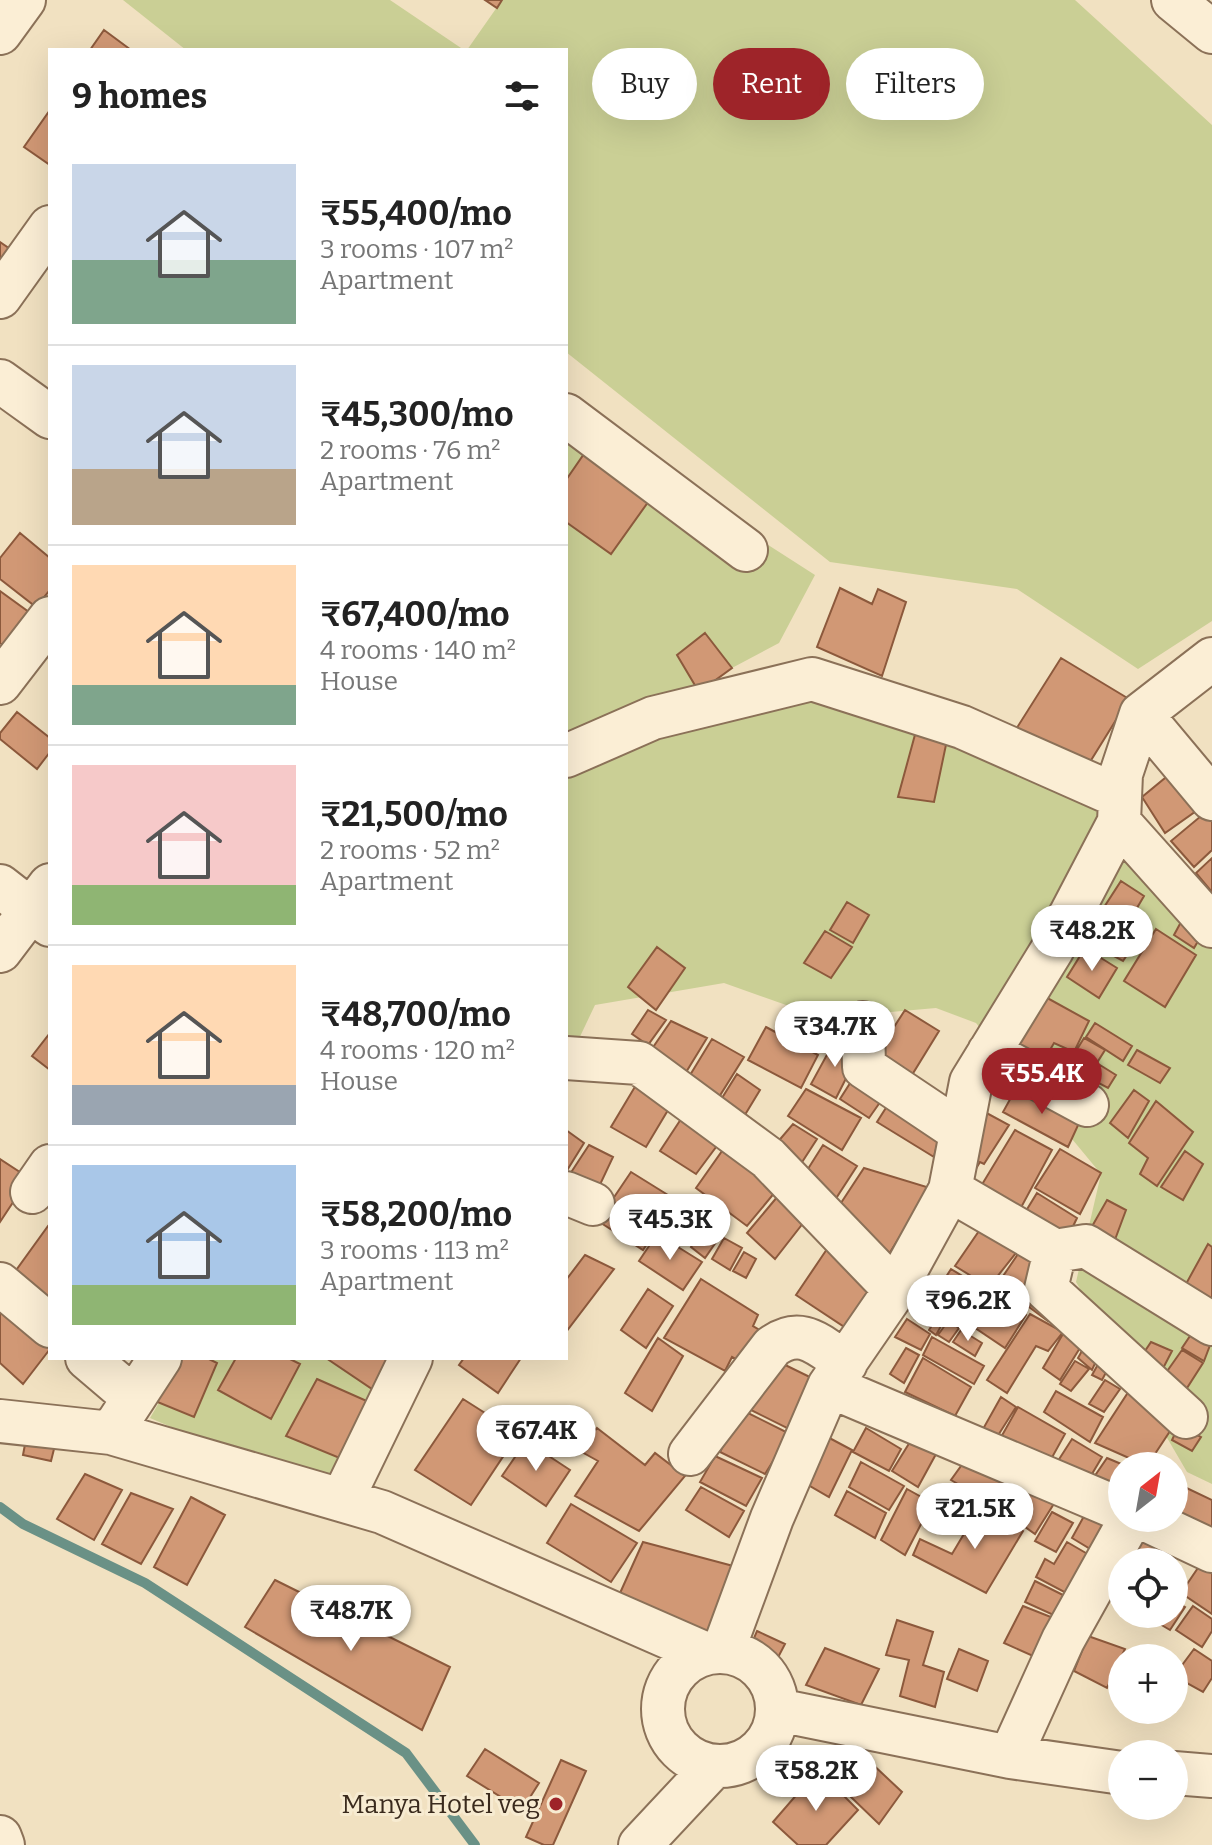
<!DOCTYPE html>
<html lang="en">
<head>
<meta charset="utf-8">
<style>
  :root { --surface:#fff; --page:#f2f2f2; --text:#222; --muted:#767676; --line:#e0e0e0; --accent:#9e2429 }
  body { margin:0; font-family:Bitter,serif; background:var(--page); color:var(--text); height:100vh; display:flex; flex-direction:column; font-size:30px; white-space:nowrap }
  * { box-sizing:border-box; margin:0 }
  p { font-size:26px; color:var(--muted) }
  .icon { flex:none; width:44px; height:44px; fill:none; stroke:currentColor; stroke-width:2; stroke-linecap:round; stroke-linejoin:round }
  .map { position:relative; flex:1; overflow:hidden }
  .details { position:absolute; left:48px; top:48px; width:520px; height:1312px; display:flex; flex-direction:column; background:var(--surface); border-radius:0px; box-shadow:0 8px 32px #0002 }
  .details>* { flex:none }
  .banner { position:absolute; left:592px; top:48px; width:500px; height:72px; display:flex; gap:16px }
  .needle { width:52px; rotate:31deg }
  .fabs { position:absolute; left:1108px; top:1452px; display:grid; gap:16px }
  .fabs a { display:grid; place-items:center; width:80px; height:80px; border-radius:50%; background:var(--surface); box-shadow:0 8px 32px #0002; font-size:40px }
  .price { position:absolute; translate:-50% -68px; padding:0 18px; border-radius:28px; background:#fff; color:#222; font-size:26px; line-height:52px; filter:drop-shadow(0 2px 4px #0008) }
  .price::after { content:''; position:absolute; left:50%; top:48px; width:24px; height:18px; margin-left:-12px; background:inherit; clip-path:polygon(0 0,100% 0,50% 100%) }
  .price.current { background:var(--accent); color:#fff }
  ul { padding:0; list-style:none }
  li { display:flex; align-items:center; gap:24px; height:200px; padding:0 24px }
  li+li { border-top:2px solid var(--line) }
  li span { display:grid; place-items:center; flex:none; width:224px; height:160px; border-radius:0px; color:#555 }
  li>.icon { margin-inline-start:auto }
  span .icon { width:96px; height:96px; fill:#fffc; stroke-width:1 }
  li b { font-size:34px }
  h2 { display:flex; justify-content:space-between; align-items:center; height:96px; padding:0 24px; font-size:34px }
  .tag { padding:0 28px; border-radius:36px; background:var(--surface); box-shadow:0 8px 32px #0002; font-size:28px; line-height:72px }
  .tag.current { background:var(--accent); color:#fff }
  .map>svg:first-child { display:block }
  .green { fill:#cacf95 }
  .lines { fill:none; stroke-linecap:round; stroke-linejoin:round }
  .stream { stroke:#6a9186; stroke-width:10 }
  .building { fill:#d19875; stroke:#8c593c; stroke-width:2 }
  .minor-casing { stroke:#8b7158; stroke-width:46 }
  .minor { stroke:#fbeed5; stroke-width:42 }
  .poi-dot { fill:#9e2429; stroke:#f7ebd1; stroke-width:3 }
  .labels { text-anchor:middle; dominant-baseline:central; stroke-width:6; stroke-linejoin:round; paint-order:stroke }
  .poi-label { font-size:26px; fill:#3a2a1d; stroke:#f7ebd1; text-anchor:end }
</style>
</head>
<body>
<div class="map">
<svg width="1212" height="1845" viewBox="0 0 1212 1845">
  <rect width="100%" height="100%" fill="#f1e1c1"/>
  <path class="green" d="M123,0H390L464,50H186Z
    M502,0H1075L1212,125V621L1138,669L1017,589L830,562L566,352V50H467Z
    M566,415L815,575L779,643L566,756Z
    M812,679L962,727L1119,822L1212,944V1484L1187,1472L1076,1282L1101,1174L976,1023L936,1008L823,1018L724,983L595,1005L566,1066V759Z
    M185,1358H417L342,1500L150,1418Z"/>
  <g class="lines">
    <path class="stream" d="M0,1507L23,1524L145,1583L406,1753L475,1845"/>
  </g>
  <path class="building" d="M485,0H502L497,8Z
    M104,30L131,50H90Z
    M50,110V165L24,147Z
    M0,242L16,253L0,276Z
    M586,451L651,498L611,554L566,522V480Z
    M20,533L50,558V590L36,607L0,579V558Z
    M840,588L872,604L878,589L906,602L882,676L817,647Z
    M0,591L33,615L9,649L0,643Z
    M705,633L732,668L699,692L677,655Z
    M1061,658L1129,699L1085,770L1013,734Z
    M17,712L50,738V752L37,769L0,739V733Z
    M916,731L947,740L934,802L898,797Z
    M1176,769L1206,804L1165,833L1142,797Z
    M1207,811L1212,816V850L1194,867L1171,841Z
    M1212,858V892L1196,873Z
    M1121,881L1144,896L1124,930L1099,915Z
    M847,902L869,915L853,943L830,930Z
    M1098,921L1135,943L1123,961L1086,941Z
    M1181,922L1201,936L1194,948L1174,935Z
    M1156,929L1196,955L1165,1007L1124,981Z
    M825,931L852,947L831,978L804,963Z
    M657,947L685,968L656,1010L628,987Z
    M1085,948L1117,968L1099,998L1067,977Z
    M1040,994L1089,1021L1074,1052L1054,1043L1039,1069L1010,1056Z
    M648,1010L666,1020L648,1045L632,1034Z
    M905,1010L939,1031L907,1083L872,1061Z
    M671,1021L707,1038L680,1082L645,1059Z
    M1095,1023L1132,1046L1123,1061L1086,1037Z
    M766,1027L818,1055L801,1088L748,1060Z
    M50,1033V1070L32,1056Z
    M1084,1038L1105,1050L1088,1077L1068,1064Z
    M712,1039L744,1057L714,1105L684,1085Z
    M835,1040L859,1053L836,1098L811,1084Z
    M1137,1050L1170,1068L1160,1083L1128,1065Z
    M1100,1065L1116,1075L1108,1088L1091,1079Z
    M737,1074L760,1090L740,1123L717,1106Z
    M854,1077L883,1098L869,1118L840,1099Z
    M636,1085L671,1105L646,1147L611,1127Z
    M1018,1085L1080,1121L1068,1147L1003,1112Z
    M806,1089L861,1118L842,1150L788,1116Z
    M1134,1090L1149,1101L1128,1138L1110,1123Z
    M1156,1101L1193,1132L1157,1186L1140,1174L1148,1158L1129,1143Z
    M889,1103L941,1129L934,1157L877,1122Z
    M981,1110L1009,1125L984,1164L980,1162L971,1177Z
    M683,1116L722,1139L696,1174L660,1151Z
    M793,1124L817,1139L795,1173L770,1151Z
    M566,1130L584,1143L566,1172Z
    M1015,1130L1052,1150L1017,1215L975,1196Z
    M727,1144L781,1185L747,1226L696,1188Z
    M589,1145L613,1157L597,1191L568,1177Z
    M823,1145L857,1166L833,1203L801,1180Z
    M1060,1149L1101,1173L1080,1214L1035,1188Z
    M1185,1151L1203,1164L1183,1200L1161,1187Z
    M0,1159L29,1178L0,1222Z
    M864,1168L930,1188L889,1254L837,1209Z
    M631,1172L676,1200L643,1250L598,1221Z
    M783,1190L811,1213L775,1259L747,1233Z
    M1037,1193L1077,1218L1066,1241L1021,1219Z
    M1107,1200L1126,1210L1110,1253L1086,1237Z
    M709,1222L723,1232L705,1258L691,1247Z
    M48,1226L50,1227V1314L9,1280Z
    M981,1228L1019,1249L989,1287L955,1266Z
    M657,1234L702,1262L683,1290L639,1261Z
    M724,1238L742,1248L730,1270L712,1259Z
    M1208,1244L1212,1247V1310L1181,1293Z
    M827,1249L881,1282L849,1330L796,1295Z
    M1020,1251L1046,1265L1024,1307L995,1288Z
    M744,1252L756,1259L746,1278L733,1271Z
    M585,1255L614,1269L566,1332V1280Z
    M951,1269L1026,1315L1005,1348L932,1299Z
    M701,1279L758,1315L753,1326L768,1335L750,1367L732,1357L725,1371L664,1338Z
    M648,1289L673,1306L646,1348L621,1330Z
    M1036,1296L1056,1309L1048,1321L1029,1307Z
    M0,1305L50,1349L23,1384L0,1363Z
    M922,1306L937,1314L929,1326L915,1319Z
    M1030,1314L1063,1332L1048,1351L1036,1346L1007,1393L987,1380Z
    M939,1315L945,1319L936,1335L929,1330Z
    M907,1319L930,1334L921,1350L895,1337Z
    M948,1321L959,1328L949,1342L938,1335Z
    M1070,1322L1088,1335L1060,1380L1043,1368Z
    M961,1330L982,1343L975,1356L953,1342Z
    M1194,1330L1212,1340L1204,1361L1182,1348Z
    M932,1337L984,1366L974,1384L923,1355Z
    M658,1338L683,1356L652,1411L625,1393Z
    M1151,1342L1172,1351L1159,1376L1137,1363Z
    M906,1348L919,1355L904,1383L890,1374Z
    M1083,1349L1098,1357L1092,1370L1078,1358Z
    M1182,1350L1203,1363L1178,1402L1156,1387Z
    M176,1358H207L217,1363L194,1417L155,1401Z
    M236,1358H288L300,1364L271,1419L218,1390Z
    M326,1358H396L375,1391Z
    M464,1358H521L498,1393L459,1365Z
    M923,1358L971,1387L955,1416L905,1392Z
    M773,1359L820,1382L797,1433L745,1407Z
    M1101,1359L1110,1365L1102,1380L1092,1375Z
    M1075,1361L1089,1369L1071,1391L1060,1384Z
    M317,1379L369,1402L342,1459L286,1436Z
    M1105,1380L1120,1389L1104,1412L1089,1404Z
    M1056,1391L1103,1417L1090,1442L1044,1412Z
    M1129,1391L1176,1422L1147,1466L1095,1443Z
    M1001,1397L1016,1407L997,1437L983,1429Z
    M463,1399L518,1434L471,1505L415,1470Z
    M1018,1407L1065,1434L1050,1461L1000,1439Z
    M740,1409L790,1434L765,1474L720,1452Z
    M1179,1425L1201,1437L1192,1451L1172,1440Z
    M597,1428L645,1465L655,1453L685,1476L639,1531L575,1496L598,1461L580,1451Z
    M866,1428L901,1449L889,1471L853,1452Z
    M918,1429L942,1443L918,1487L892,1471Z
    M820,1433L852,1450L829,1497L798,1479Z
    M27,1434L56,1441L51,1461L23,1455Z
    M1072,1439L1102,1457L1089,1479L1056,1464Z
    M526,1441L570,1470L546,1506L502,1476Z
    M971,1452L1010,1473L992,1504L951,1480Z
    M715,1456L762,1478L746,1506L700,1482Z
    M1107,1458L1126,1466H1122V1490L1092,1480Z
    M861,1462L904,1486L889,1510L849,1487Z
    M85,1474L122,1490L94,1540L57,1519Z
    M1013,1476L1055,1502L1035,1534L994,1505Z
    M1174,1482L1212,1500V1530L1174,1515Z
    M701,1487L744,1511L729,1537L686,1510Z
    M907,1489L932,1503L905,1555L881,1540Z
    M847,1491L886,1513L875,1538L835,1515Z
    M131,1493L173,1509L141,1564L102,1544Z
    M191,1497L225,1515L187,1585L154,1567Z
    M571,1504L637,1543L611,1582L547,1543Z
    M980,1507L1023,1531L986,1593L913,1555L920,1539L952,1554Z
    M1089,1507L1114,1523L1097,1553L1072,1538Z
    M1052,1512L1073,1523L1056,1552L1035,1541Z
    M1141,1528L1177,1545L1167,1562H1134L1123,1555Z
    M643,1542L737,1567L718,1635L616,1602Z
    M1067,1542L1091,1556L1068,1594L1036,1577L1045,1559L1054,1564Z
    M1204,1559L1212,1563V1614L1181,1593Z
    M1122,1570V1602L1106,1592Z
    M275,1580L450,1667L422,1730L245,1627Z
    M1035,1581L1069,1598L1060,1618L1025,1602Z
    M1174,1601L1185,1607L1170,1630L1143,1614H1174Z
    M1023,1606L1061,1621L1042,1660L1004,1643Z
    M1193,1606L1212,1619V1631L1202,1647L1176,1630Z
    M897,1620L933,1632L923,1665L944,1672L935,1707L900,1696L909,1660L886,1655Z
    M757,1631L785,1644L773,1667L748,1652Z
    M1088,1636L1125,1649L1107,1688L1074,1671Z
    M825,1648L879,1669L861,1705L806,1685Z
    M959,1649L988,1661L977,1691L947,1679Z
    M1194,1649L1212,1661V1678L1203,1692L1174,1676Z
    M1122,1668V1693L1113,1689Z
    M850,1743L902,1792L879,1824L826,1773Z
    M485,1749L539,1783L522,1810L467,1776Z
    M561,1760L586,1771L553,1845H544L526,1837Z
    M818,1770L858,1810L826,1845H798L773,1822Z"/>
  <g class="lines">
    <g class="minor-casing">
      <path id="minor" d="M1173,0L1212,32
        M0,33L24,0
        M0,297L50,227
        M0,381L50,417
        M566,415L746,550
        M1212,659L1141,714L1121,774L1119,822L1212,926
        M0,683L50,618
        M1141,714L1212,799
        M566,756L653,718L812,679L962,727L1120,797
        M0,886L50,925
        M0,951L50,885
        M863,1023L864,1067L961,1132
        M989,1052L1087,1105
        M566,1058L639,1063L768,1158L895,1290
        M950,1190L1055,1251L1086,1246L1212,1324
        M32,1192L50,1166
        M566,1193L593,1204
        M1055,1251L1046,1289L1186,1417
        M0,1284L50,1326
        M87,1358L134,1398
        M829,1386L1122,1510
        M0,1421L111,1433L382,1512L704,1653
        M111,1433L160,1358
        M690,1454L772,1347C802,1325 819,1346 846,1363
        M342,1500L411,1358
        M1142,1518L1212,1551
        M723,1651L772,1518L829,1386L895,1290L950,1190L971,1082L1052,950L1119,822
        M663 1709a57 57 0 1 1 114 0a57 57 0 1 1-114 0Z
        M778,1710L1010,1757L1122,1773
        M1010,1757L1063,1640L1131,1518
        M1174,1773L1212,1776
        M0,1837L3,1845
        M640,1845L714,1766"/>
    </g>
    <use href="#minor" class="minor"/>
  </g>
  <circle class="poi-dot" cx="556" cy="1804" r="8"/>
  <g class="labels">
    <g class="poi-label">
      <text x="540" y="1804">Manya Hotel veg</text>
    </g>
  </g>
</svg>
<div class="fabs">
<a><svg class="needle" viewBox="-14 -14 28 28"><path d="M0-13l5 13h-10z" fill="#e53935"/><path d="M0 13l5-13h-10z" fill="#767676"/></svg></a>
<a><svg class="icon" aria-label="locate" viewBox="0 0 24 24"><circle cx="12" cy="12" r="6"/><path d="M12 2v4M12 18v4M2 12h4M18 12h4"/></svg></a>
<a>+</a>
<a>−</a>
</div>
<b class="price" style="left:1092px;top:973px">₹48.2K</b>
<b class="price" style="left:835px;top:1069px">₹34.7K</b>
<b class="price current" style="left:1042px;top:1116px">₹55.4K</b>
<b class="price" style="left:670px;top:1262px">₹45.3K</b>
<b class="price" style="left:968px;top:1343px">₹96.2K</b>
<b class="price" style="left:536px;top:1473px">₹67.4K</b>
<b class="price" style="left:975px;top:1551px">₹21.5K</b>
<b class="price" style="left:351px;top:1653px">₹48.7K</b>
<b class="price" style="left:816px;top:1813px">₹58.2K</b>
<div class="banner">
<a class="tag">Buy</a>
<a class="tag current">Rent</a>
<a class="tag">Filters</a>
</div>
<section class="details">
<h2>9 homes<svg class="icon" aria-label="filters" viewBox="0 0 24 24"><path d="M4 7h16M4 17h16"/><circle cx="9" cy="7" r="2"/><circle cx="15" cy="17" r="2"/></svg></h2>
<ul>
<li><span style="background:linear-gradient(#c9d6e8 60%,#7fa58c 0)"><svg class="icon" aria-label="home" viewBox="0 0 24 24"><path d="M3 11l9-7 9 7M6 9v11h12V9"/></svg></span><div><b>₹55,400/mo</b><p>3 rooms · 107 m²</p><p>Apartment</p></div></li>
<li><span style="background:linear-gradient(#c9d6e8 65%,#b9a48a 0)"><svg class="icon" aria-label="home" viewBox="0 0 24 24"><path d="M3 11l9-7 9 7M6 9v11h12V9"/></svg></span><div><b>₹45,300/mo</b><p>2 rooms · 76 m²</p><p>Apartment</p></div></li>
<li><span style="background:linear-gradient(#ffd9b3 75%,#7fa58c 0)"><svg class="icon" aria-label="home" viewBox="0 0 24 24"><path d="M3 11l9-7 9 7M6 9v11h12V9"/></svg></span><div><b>₹67,400/mo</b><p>4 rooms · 140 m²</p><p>House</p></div></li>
<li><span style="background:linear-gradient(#f6c9c9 75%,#8fb573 0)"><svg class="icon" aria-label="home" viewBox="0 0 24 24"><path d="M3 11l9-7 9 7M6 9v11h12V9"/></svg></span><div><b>₹21,500/mo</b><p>2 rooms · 52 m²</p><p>Apartment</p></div></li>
<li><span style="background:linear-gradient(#ffd9b3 75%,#9aa5b1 0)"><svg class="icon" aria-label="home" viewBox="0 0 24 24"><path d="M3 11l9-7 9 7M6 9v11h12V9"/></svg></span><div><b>₹48,700/mo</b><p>4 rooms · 120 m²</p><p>House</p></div></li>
<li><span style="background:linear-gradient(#a9c7e8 75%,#8fb573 0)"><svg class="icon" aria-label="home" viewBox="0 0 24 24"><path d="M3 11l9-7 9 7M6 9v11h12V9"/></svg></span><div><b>₹58,200/mo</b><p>3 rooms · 113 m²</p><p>Apartment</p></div></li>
</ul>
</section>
</div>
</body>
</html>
